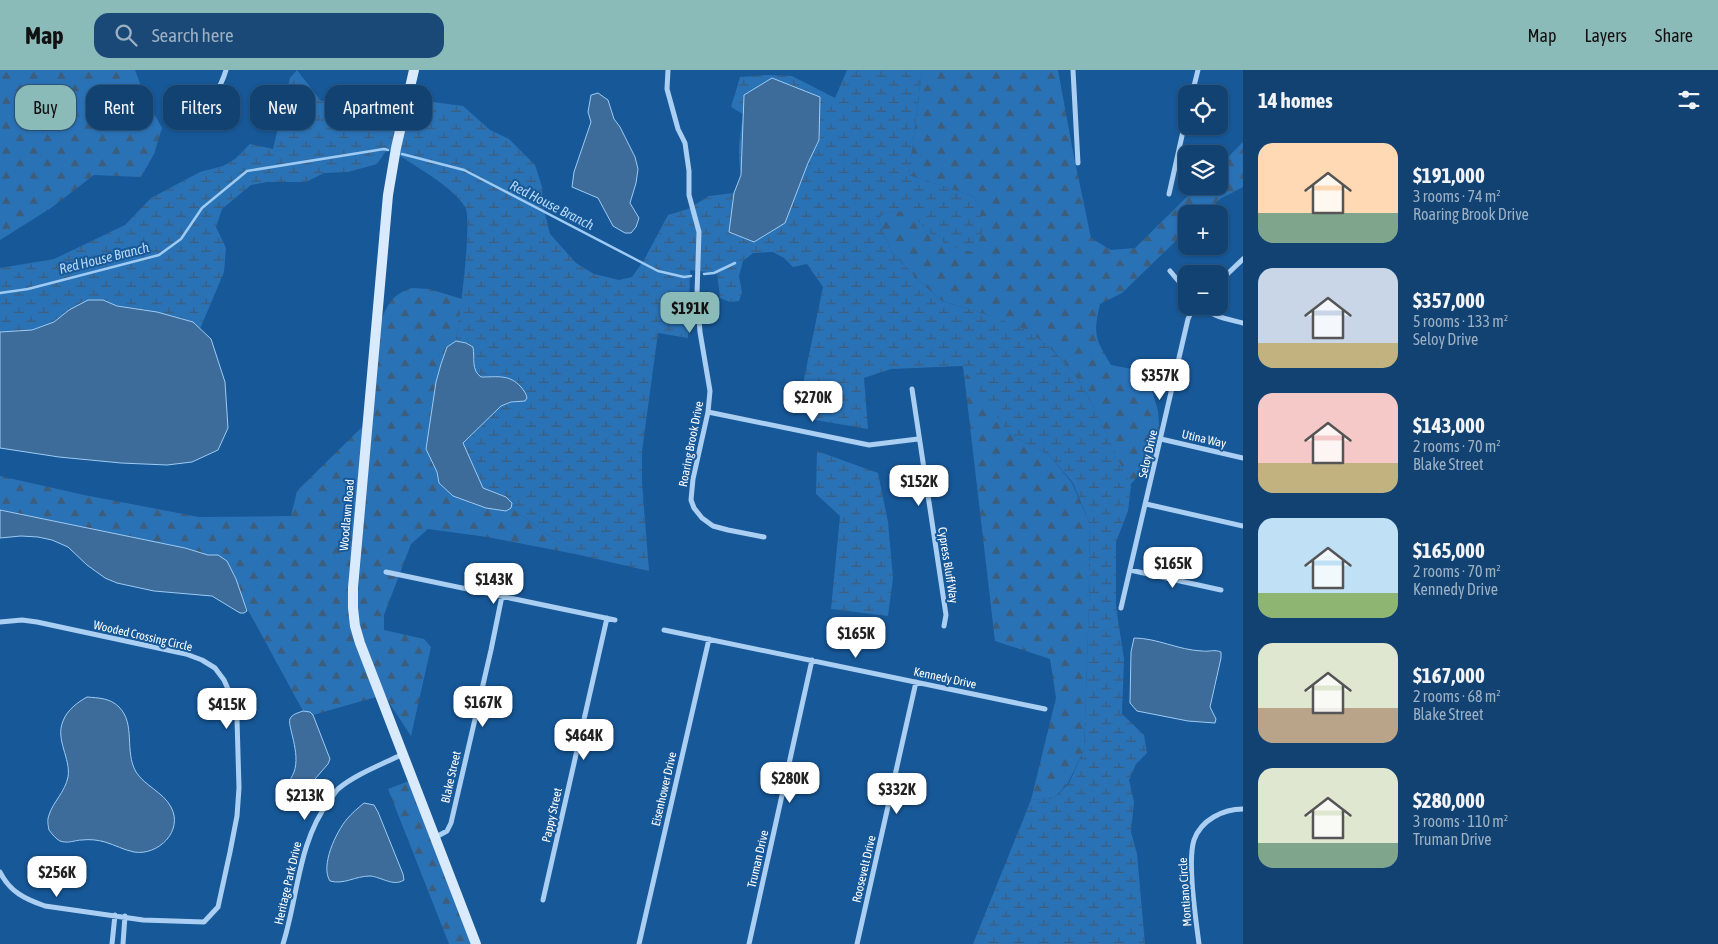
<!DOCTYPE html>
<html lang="en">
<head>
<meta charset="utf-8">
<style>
  :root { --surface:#114272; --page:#1a4977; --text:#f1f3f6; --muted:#9cb0c4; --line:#305b84; --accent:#8bbbb9 }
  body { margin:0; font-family:"Asap Condensed",sans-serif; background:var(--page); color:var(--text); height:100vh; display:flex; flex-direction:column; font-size:19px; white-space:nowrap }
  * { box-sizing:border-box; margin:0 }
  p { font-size:16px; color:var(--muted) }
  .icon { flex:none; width:28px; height:28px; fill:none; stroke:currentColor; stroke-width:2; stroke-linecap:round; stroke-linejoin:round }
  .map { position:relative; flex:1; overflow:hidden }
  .side { display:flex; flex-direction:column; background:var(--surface); width:475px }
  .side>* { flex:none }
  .top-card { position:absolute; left:15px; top:15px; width:475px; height:45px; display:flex; gap:10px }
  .controls { position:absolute; left:1178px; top:15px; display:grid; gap:10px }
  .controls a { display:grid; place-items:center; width:50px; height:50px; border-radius:10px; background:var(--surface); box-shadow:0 1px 4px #0004,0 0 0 1px var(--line); font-size:25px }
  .price { position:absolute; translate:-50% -42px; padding:0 11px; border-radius:10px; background:#fff; color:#222; font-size:16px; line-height:32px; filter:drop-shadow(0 1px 2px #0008) }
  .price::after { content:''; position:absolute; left:50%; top:30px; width:15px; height:11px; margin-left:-8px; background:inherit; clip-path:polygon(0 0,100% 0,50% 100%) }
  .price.current { background:var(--accent); color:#111 }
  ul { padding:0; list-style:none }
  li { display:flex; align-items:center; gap:15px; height:125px; padding:0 15px }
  li span { display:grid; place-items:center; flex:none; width:140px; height:100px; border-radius:15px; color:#555 }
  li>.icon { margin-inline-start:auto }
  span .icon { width:60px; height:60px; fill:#fffc; stroke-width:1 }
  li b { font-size:21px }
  h2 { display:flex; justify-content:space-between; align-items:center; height:60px; padding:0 15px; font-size:21px }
  .tag { padding:0 18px; border-radius:15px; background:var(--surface); box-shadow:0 1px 4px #0004,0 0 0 1px var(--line); font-size:18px; line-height:45px }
  .tag.current { background:var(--accent); color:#111 }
  header { display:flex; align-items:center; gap:30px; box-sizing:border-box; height:70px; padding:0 25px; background:var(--accent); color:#111 }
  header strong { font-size:24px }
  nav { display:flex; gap:28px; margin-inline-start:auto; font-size:18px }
  .search { width:350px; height:45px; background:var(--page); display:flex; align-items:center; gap:12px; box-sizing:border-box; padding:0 18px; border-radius:15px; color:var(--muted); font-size:19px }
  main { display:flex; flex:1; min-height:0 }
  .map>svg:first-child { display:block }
  .forest { fill:url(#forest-firs) }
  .wetland { fill:url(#wetland-marsh) }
  .water { fill:#3e6c9a; stroke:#9dcbf4 }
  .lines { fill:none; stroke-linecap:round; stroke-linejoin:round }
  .stream { stroke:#9dcbf4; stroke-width:2.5 }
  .street { stroke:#aacff2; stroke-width:5 }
  .secondary { stroke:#d9eafc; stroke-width:10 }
  .labels { text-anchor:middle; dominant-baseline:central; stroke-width:4; stroke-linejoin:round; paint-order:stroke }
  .street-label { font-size:12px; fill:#fff; stroke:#175898 }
  .water-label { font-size:14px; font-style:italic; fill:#b7d9f8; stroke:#175898 }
</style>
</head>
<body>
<header>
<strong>Map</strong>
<div class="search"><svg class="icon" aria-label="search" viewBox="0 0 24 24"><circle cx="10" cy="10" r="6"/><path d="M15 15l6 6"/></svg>Search here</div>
<nav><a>Map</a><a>Layers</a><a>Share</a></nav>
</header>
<main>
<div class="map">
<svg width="1243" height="874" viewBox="0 0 1243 874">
  <defs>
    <pattern id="forest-firs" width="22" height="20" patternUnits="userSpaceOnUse" patternTransform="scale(1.25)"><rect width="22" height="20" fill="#2a72b6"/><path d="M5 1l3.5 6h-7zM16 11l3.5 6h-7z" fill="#3d5d7c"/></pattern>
    <pattern id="wetland-marsh" width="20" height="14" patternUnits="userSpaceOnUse" patternTransform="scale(1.25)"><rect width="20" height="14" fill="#2a72b6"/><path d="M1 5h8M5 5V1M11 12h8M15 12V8" fill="none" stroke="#3d5d7c"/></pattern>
  </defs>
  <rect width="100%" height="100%" fill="#175898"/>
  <path class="forest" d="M0,0H135L146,29L162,58L154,84L141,107L94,105L51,138L0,170Z
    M922,0H1058L1073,82L1091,168L1111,180L1135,178L1198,116H1219V96L1243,72V117L1220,129L1205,144H1186V161L1122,223L1100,234C1093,265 1095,268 1111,295L1143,301L1152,320L1158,341L1160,366L1154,388L1130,415L1089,328L1072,300L1046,274L992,246L942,231L918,210L891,181L878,148L886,142L910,140L920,153L979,136L973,126L909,105Z
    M412,218L429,219L462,229L456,271L447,277L441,294L436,312L426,379L437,402L439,413L453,426L486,438L506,441L511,438L575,484L487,467L428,459L411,474L384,545V560L424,569L431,577L411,666L384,625L359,555L357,538L379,255C388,235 390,225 412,218Z
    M963,296L1009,364L1049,385L1072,413L1089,452L1090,505L1084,680L1068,713L1054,728L1031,730L1056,628L1050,589L995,571Z
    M363,356L350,518L376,627L313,645L310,642L303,641L218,485H208L185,478L0,440V406L84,425L199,447L291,446L297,421Z
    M409,711L472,874H449L388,719Z"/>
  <path class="wetland" d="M297,0L321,31L403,28L391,81L388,78L377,94L348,102L324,103L306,112H267L251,115L222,139L216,157L226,178L224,202L200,259L193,252L157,242L117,236L103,230H91L69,240L54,252L32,260L0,262V198L54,189L125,155L151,128L200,102L223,96L235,89L250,74L273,79L290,8Z
    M847,0H922L909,105L973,126L979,136L982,152V162L975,182C944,179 929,164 910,141L886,142L878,148L891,181L918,210L942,231L992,246L1024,259L1046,274L1072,300L1089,328L1131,416L1128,441L1116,472V537L1124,589L1122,644L1144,665L1147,683L1136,694L1129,710L1134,732L1131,762L1137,784L1145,874H973L1031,730L1054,728L1069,713L1084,680L1090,505L1089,452L1073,413L1049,385L1009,364L962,296L891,299L864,308L868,359L815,350L798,338L823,217L807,194L793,197L784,188L773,182L753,183L743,191L739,206L742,223L739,231L730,232L720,228L717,203L690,200L688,268L658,263L642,381V412L649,501L575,484L511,438L512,433L506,427L483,418L463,373L501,336L527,328C523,312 503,308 489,307C484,307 481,308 478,305C471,299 476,293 474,286C473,282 468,277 466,273L456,271C459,250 473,149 465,137C453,117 419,99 399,85L411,29L463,36L490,60L509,69L535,95L542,117L543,136L550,164L576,193L594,204L619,210L632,207L644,190L668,145L688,139L709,126L734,123L729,162L808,93L819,70L744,25L741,105C737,82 740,66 743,44L731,37L740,7L767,5L792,6L835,28Z
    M817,381L878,403L888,452L893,508L888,546L831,539L840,446L816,424Z"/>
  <path class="water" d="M772,8L820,27L819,70L808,93L785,153L754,172L729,162L734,123L741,105L744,25Z
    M598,23L608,30L614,49L620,57L635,87L638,99L636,113L630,133L639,148L636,157L631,163H625L613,156L598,128L572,117L574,102L591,52L588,42L591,25Z
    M88,230H103L117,236L157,242L193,252L211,269L225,312L228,358L218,380L192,392L167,395L121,393L59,387L0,378V262L32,260L54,252L69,240Z
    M456,271L466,273L473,277C475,289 471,300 481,307C498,307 509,304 521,317C524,321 526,323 527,328L525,331L511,332L501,336L463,373L483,418L506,427L512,433L511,438L506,441L486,438L453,426L439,413L437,402L426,379L436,312L441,294L447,277Z
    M0,440L185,478L208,485H218L227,491L236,509L247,541L244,543H240L212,526L154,521L117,513L105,508L87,495L68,477L52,470L38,467L21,466L0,468Z
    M1134,568C1157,568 1178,580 1202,581C1209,582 1214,579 1221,582V588L1210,637L1216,649L1215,653L1188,651L1137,641L1130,633L1131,582Z
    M87,627C99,628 110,628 119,637C136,654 124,681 136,702C145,716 163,722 171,737C184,761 158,786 134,782C124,780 115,775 105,772C98,770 90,769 82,770C75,770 68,774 60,771C56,769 52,764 49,760C48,755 47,750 49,745C53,732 65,722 68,707C71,688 55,670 63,651C67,640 78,632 87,627Z
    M303,641L310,642L313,645L330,689L328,694L301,725L295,729H291C281,720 290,712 294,702C301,683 287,655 290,649C292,644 298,643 303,641Z
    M364,733L374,735L378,742L403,804L404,810C393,817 382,807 370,806C355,806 344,815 330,811C320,796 336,762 347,749C352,743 358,738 364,733Z"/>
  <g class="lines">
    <path class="stream" d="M402,84L464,100L658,201L684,207L691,206
      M704,204L714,203L735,193
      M0,223L28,219L159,185L181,169L202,138L247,101L384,79L388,80"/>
    <path class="street" d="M668,0L667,19L678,59L685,73L689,101V125L699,162L697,224L700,262L710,321L708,342L693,409L691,430L694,438L702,448L713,456L728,460L764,467
      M1073,0L1078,93
      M1192,24L1198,0
      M194,33C213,31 221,17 226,0
      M1169,124L1186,48
      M1170,201L1186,220
      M1219,212L1243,189
      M1201,236C1213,247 1228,249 1243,253
      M912,319L946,545L944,556
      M708,342L869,375L918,369
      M1161,369L1243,388
      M1146,434L1243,456
      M1130,500L1221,520
      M386,502L615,550
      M1121,538L1188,249L1194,236
      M0,552L22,550L37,552L186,584L202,590L215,598L224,610L231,626L237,649L239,718L237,746L230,782L218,837L204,852L143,850L45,836C25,829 10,822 0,802
      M664,560L1045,639
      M436,767L447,761L451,753L491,580L502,526
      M543,830L607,548
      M112,874L115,845
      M123,874L125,846
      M283,874C298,827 298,772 329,731C332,728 334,723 338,719C356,704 381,695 403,684
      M639,874L709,569
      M749,874L812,590
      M857,874L916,612
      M1199,874C1196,850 1187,792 1194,770C1201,750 1223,739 1243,739"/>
    <path class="secondary" d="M414,0L396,78L388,125L353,518V538L355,556L360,573L476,874"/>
  </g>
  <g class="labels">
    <g class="street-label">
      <text transform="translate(1204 369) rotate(13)">Utina Way</text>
      <text transform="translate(691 374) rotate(-79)">Roaring Brook Drive</text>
      <text transform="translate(1148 384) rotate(-77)">Seloy Drive</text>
      <text transform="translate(347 445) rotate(-85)">Woodlawn Road</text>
      <text transform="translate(948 495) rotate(81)">Cypress Bluff Way</text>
      <text transform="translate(143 566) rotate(13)">Wooded Crossing Circle</text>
      <text transform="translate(945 608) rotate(12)">Kennedy Drive</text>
      <text transform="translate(451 707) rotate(-77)">Blake Street</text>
      <text transform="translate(664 719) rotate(-77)">Eisenhower Drive</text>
      <text transform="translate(552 745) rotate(-77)">Pappy Street</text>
      <text transform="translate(758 789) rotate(-77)">Truman Drive</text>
      <text transform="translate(864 799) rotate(-77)">Roosevelt Drive</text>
      <text transform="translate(288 813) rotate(-77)">Heritage Park Drive</text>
      <text transform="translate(1185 822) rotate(-94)">Montiano Circle</text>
    </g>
    <g class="water-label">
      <text transform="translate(552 135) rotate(27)">Red House Branch</text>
      <text transform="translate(104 188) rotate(-14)">Red House Branch</text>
    </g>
  </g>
</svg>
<div class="controls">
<a><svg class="icon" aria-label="locate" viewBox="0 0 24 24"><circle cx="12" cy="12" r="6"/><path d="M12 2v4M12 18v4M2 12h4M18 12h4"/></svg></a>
<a><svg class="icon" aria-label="layers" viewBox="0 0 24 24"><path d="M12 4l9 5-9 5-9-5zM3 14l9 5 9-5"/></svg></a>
<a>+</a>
<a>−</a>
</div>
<b class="price current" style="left:690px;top:264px">$191K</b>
<b class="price" style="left:1160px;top:331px">$357K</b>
<b class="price" style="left:813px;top:353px">$270K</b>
<b class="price" style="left:919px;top:437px">$152K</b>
<b class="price" style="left:1173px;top:519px">$165K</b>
<b class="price" style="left:494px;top:535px">$143K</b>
<b class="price" style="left:856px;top:589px">$165K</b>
<b class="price" style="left:483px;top:658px">$167K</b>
<b class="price" style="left:227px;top:660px">$415K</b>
<b class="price" style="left:584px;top:691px">$464K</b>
<b class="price" style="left:790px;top:734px">$280K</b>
<b class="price" style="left:897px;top:745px">$332K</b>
<b class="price" style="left:305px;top:751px">$213K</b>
<b class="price" style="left:57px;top:828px">$256K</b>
<div class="top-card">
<a class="tag current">Buy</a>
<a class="tag">Rent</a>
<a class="tag">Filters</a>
<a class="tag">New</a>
<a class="tag">Apartment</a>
</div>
</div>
<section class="side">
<h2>14 homes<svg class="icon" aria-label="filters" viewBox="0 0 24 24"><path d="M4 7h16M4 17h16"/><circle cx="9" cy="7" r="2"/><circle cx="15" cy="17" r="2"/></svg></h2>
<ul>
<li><span style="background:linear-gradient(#ffd9b3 70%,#7fa58c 0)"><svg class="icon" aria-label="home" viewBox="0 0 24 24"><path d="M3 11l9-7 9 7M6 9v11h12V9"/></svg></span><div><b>$191,000</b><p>3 rooms · 74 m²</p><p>Roaring Brook Drive</p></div></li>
<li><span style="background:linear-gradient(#c9d6e8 75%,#c2b280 0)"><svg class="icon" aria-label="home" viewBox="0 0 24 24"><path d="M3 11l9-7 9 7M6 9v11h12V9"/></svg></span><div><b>$357,000</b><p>5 rooms · 133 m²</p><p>Seloy Drive</p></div></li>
<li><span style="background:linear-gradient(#f6c9c9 70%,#c2b280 0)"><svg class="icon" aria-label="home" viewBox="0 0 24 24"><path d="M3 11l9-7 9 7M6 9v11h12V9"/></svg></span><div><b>$143,000</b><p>2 rooms · 70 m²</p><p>Blake Street</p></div></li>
<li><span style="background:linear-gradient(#bfe0f5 75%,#8fb573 0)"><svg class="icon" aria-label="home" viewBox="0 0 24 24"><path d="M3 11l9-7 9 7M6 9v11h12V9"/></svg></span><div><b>$165,000</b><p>2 rooms · 70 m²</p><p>Kennedy Drive</p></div></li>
<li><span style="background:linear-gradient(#dfe7d0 65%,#b9a48a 0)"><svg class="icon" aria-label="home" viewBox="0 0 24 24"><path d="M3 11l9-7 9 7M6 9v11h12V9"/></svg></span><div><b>$167,000</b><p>2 rooms · 68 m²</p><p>Blake Street</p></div></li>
<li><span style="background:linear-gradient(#dfe7d0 75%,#7fa58c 0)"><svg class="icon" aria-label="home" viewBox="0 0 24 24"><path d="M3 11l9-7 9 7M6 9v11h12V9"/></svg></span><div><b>$280,000</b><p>3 rooms · 110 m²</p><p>Truman Drive</p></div></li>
</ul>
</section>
</main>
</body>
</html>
